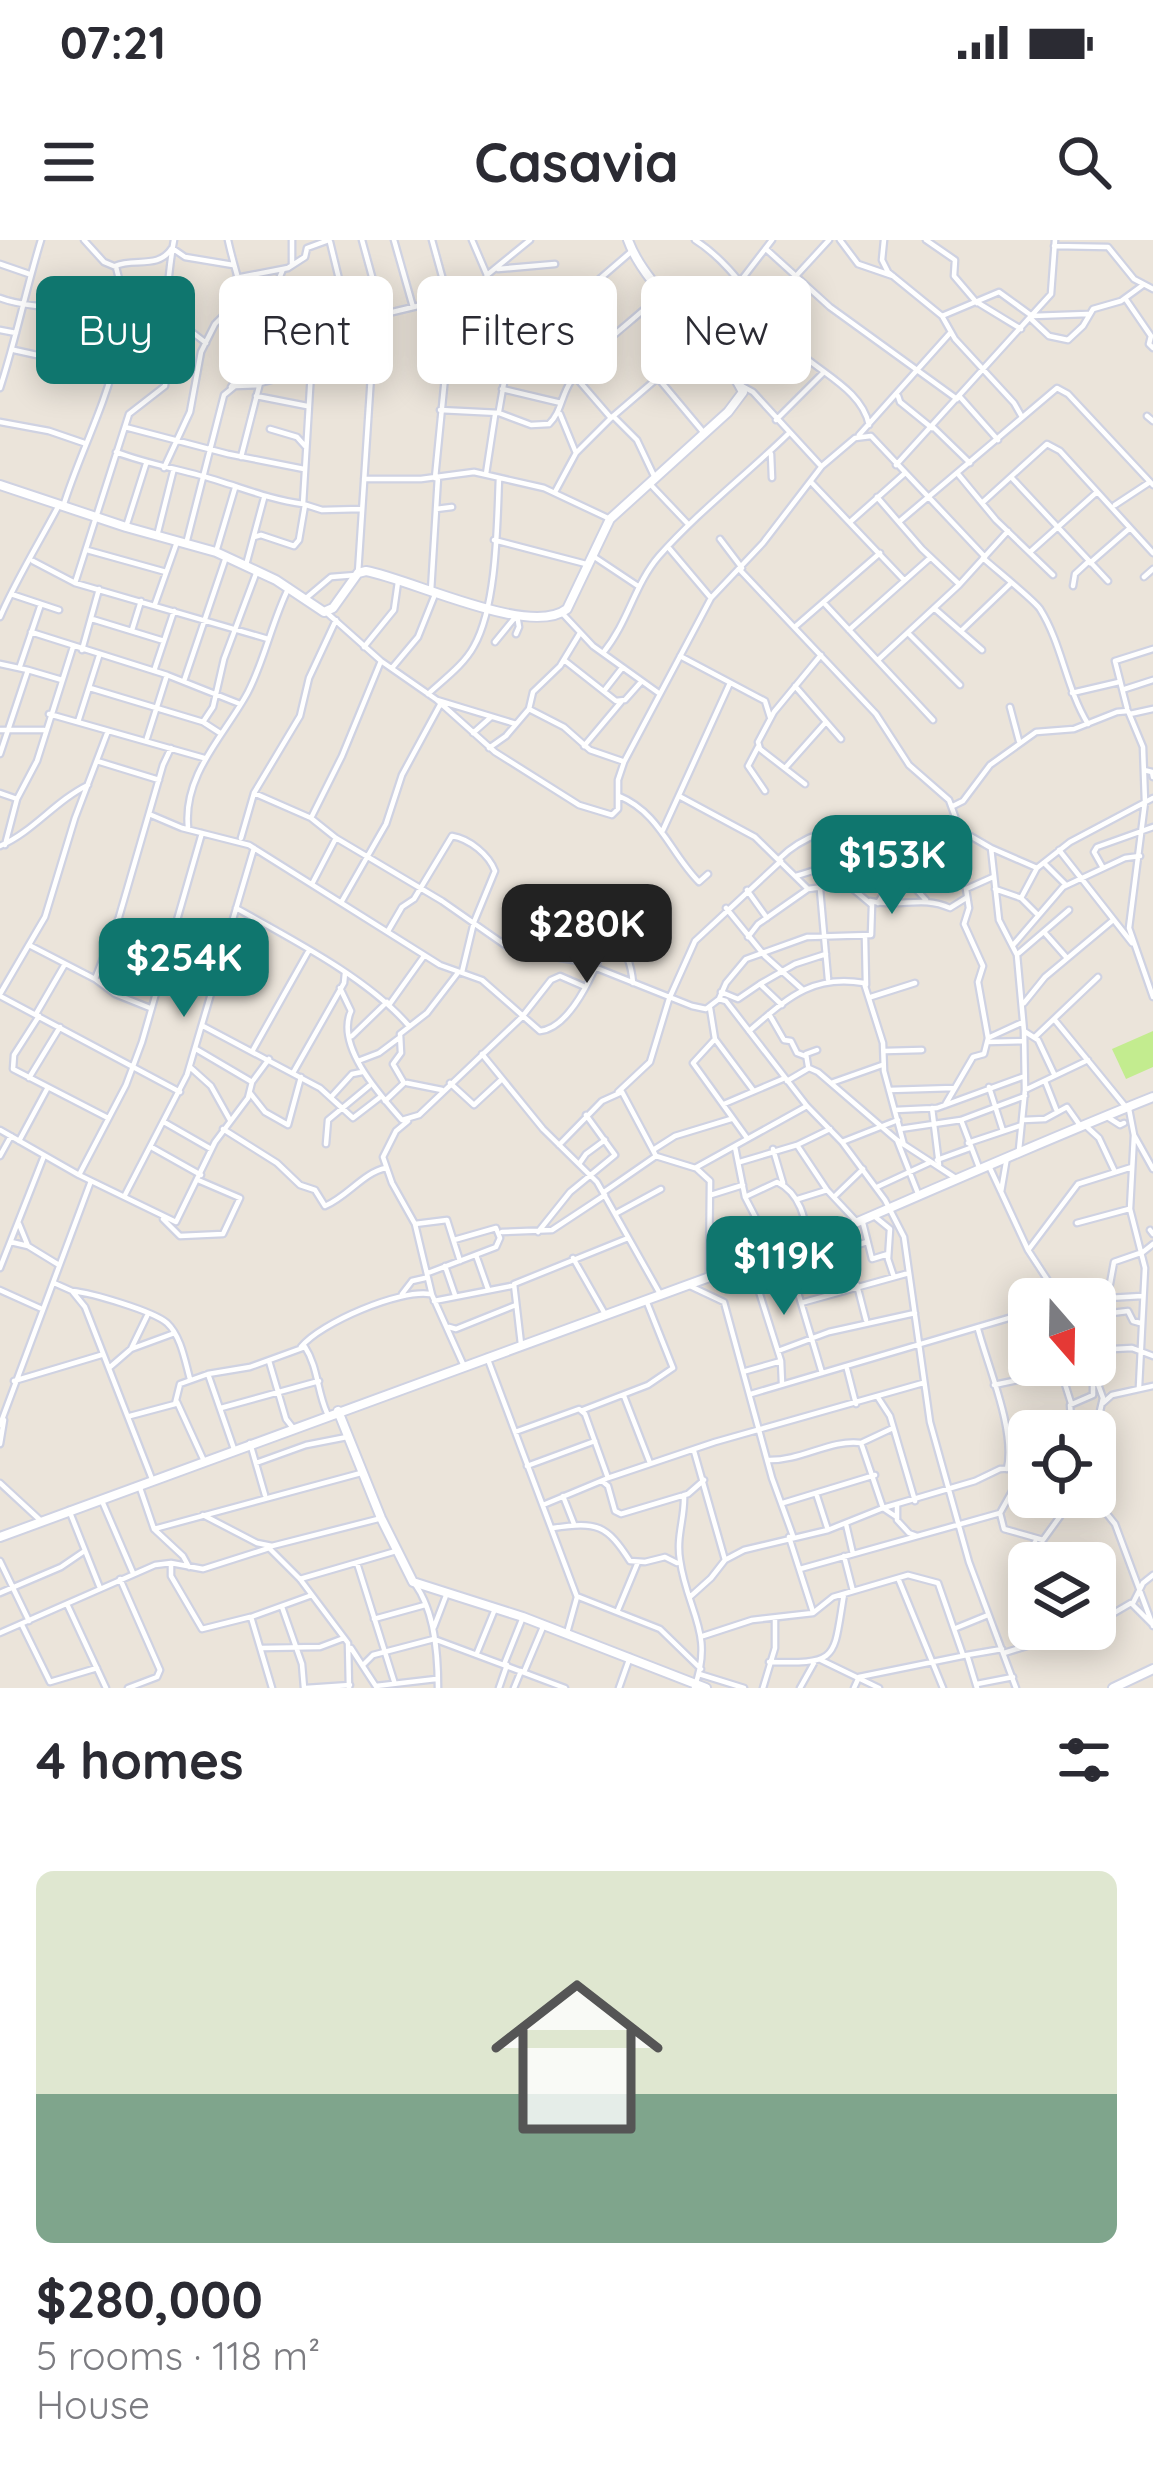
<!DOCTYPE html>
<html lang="en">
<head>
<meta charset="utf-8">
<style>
  :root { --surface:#fff; --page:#f7f7f7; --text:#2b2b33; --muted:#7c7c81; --accent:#0f766e }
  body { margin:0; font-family:Quicksand,sans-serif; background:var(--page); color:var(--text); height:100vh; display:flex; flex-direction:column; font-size:45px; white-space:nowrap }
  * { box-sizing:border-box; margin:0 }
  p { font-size:39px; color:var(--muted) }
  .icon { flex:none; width:66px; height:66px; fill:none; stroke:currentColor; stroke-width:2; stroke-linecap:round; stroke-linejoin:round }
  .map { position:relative; height:1448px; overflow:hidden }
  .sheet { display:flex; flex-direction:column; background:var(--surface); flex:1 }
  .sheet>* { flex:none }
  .hud { position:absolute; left:36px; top:36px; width:1083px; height:108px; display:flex; gap:24px }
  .needle { width:78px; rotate:160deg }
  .tools { position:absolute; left:1008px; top:1038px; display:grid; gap:24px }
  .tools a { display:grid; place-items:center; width:108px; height:108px; border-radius:18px; background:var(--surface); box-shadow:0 6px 30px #0003; font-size:60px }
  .price { position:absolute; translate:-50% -102px; padding:0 27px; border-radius:24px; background:var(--accent); color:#fff; font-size:39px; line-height:78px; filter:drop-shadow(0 3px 6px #0008) }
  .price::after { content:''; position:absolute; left:50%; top:72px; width:36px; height:27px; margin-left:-18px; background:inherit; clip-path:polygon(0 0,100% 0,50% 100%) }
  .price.on { background:#222; color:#fff }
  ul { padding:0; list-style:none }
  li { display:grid; align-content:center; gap:24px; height:636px; padding:0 36px }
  li span { display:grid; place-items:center; height:372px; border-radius:18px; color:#555 }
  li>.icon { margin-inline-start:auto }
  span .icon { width:216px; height:216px; fill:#fffc; stroke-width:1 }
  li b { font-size:51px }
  h2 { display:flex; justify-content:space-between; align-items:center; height:144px; padding:0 36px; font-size:51px }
  .chip { padding:0 42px; border-radius:18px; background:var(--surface); box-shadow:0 6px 30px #0003; font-size:42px; line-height:108px }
  .chip.on { background:var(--accent); color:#fff }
  .status { display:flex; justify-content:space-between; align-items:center; height:84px; padding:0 60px; background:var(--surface); direction:ltr }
  .status svg { height:33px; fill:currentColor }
  header { display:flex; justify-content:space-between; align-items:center; height:156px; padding:0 36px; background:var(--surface); font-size:54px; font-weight:700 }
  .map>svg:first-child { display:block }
  .pitch { fill:#c3ec8f }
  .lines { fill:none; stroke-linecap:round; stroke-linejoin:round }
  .minor-casing { stroke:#cfd2e2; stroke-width:9 }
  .tertiary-casing { stroke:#cfd2e2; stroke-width:12 }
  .minor { stroke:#fff; stroke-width:4.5 }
  .tertiary { stroke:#fff; stroke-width:8 }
</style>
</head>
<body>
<div class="status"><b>07:21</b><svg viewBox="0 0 49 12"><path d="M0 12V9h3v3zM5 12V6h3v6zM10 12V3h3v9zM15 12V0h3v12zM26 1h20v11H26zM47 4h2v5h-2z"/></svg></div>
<header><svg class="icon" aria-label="menu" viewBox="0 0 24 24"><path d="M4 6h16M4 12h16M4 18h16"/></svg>Casavia<svg class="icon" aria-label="search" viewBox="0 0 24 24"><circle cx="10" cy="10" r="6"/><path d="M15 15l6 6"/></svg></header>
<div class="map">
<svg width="1153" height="1448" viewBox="0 0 1153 1448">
  <rect width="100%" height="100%" fill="#ebe4da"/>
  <path class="pitch" d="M1153,791V827L1126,839L1112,809Z"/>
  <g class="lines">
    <g class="minor-casing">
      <path id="minor" d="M228,0C239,52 266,102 231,147
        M292,0V24
        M362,0L382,73
        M394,0L413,67
        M432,0L448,58
        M472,0L487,35L478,56
        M695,0C740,28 765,85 806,118C829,137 863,154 869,185
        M840,0L858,24L893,36
        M884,0L882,20L888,32L942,76L955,99L1014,163L1022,177
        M926,0L955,20L954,36L977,63
        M330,2L348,76L354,81
        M1054,6L1108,7L1134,39L1153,49
        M766,9L830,67L957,159
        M0,24L29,34
        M115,26C134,17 158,30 172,8L185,17L233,25
        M283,29L271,59L284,70L289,90
        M498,29L555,24
        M487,35L530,0
        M796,36L829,0
        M236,38L288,28L305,17L307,8L329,0
        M739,43L772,0
        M0,58C25,68 51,64 74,74
        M1125,58L1151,96L1149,104L1153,108
        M426,64L435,115L445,137L435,238
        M980,64L1021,89
        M942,76L999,52L1032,76L1088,74
        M1030,78L1049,96L1068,100L1083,86L1093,69L1121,61L1143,45
        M169,82L188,89L206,103
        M0,90L16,93
        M535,90L552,80L632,11
        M14,110L55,119
        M311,132L303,264L322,270L361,269
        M294,134L289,90L330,87L426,64L495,54L535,90L611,178L703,99
        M658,138L704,193
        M740,145L753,152L820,225
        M0,148C16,99 26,49 41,0
        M502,149L561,163
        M256,156L307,166
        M898,156L900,162L932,188
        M960,157L998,200
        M440,170L499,173L531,185L549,184C561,173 561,156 571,141C593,107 633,82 662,53
        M499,171L511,103L522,79
        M560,174L576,213
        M613,176L637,200L655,238
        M1147,176L1153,181
        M776,180L823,133
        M0,182L49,191L84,203
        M125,187L228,214L304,229
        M933,187L970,223
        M270,189L297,197L305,206
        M859,195L951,92
        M116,212C150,225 185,230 219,241C248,250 273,260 303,264
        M771,214L772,238
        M241,217L260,143L370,114
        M896,225L1051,54L1055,0
        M164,228L190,172L201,112L215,84L241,58L269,46L274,50
        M486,234L495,175
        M958,234L996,280L1053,335
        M1011,237L1108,341
        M364,239H421L474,232L544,248L610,279
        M811,242L904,340
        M651,245L688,284
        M555,252L576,213L611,178
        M877,257L922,309L959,344
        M982,263L1047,204L1060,211L1153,313
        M1115,265L1150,242
        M63,267C86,191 140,108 116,27L104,22L84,0
        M436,269L452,267
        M900,281L1057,148L1068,154L1153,245
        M850,282L904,234
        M126,287L146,224
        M157,296L173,232
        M254,297L261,295L294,306L299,300L305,265
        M720,299L742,328
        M494,300L586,324
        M186,304L224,155L235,146L259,145
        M668,307L711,358
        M87,310L166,332
        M216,312L235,248
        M1030,312L1097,252
        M593,316L638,346
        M983,318C994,328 1035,361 1040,369C1062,404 1066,448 1088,484
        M33,321L75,343L268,399
        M1090,323L1130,288
        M246,325L264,258
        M740,330L876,474L909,525L949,560L960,590L991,608L999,680L1017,715L1024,791L1025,850L1019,910
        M358,333L375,75
        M1144,337L1153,329
        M75,343L129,174L165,146C168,129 163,114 164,97C166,65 168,32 174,0
        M1073,346L1075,334L1088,322
        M431,351L438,237
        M11,354L59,370
        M305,359L331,337L356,335
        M824,363L933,480
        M155,364L177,302
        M934,368L982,410
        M326,372L381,421L437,460L495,512L579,565L612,575L618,569V540L624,522L711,358L763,303L822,226L855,198L871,196L985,317
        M563,374L593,406L660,454
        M0,377C17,338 39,303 59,265
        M92,379L164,401
        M796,386L880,313
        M132,390L141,361
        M849,390L930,318
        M962,390L1010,344
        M31,392L167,435L240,464
        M516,394L519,387L517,375
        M909,394L960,445
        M495,402L517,375
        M364,407L394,370L398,342
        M82,410L99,349
        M603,413C629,381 634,345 659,316C698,272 746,235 788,194
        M680,416L765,461L770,477
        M564,420L616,461L625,460L641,442
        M878,420L959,345L1008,291
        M0,424L28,430L0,514
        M20,426L41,364
        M392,428L418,397L436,352
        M28,430L62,440
        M154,431L174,371
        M184,441L226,317
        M795,446L841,499
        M90,448L203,482L220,493
        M1125,449L1153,440
        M604,451L622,428
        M1072,453L1119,442
        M428,454C443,440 464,425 474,406C497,365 497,285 499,238
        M437,460L516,484
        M1010,467L1019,501
        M1127,468L1115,421L1153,409
        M529,469L564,487L590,510L622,521
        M49,474L204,518
        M1130,474L1153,469
        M78,482L99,416
        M203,482L213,467L224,419L257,331
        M0,490H44
        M473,493L491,477
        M147,498L167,435
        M584,506L621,462
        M758,507L748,526L765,551
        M489,508L506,496L529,469L533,452L560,426L580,393
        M97,521L159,540
        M786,527L826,482
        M1144,530L1152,532L1153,537
        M805,544L760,509L758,502L774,472L821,415
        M0,553L17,559
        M254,553L311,578L336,598L442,661L512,710L579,721L692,766L706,769L719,759L726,761L807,866L842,902L885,960L904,997L930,1182L969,1322L1016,1448
        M619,556C660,573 670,613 699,642L708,634
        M679,556L755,597L808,649L847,644L872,665L871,695L807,697L746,719L726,743L719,759
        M953,566L963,561L990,525L1036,492L1074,489L1117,472L1128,471L1143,507L1145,562L1129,688L1153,757
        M149,574L182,588L249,605L440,725L482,740L540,791C580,787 608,695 621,663
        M311,578L342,516L381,421
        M188,587C183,534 225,495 248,452C265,419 272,381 289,347
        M663,590L730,443
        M241,598L254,553L300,476L309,438L336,380
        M5,605L17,559L37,521L73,407
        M0,606C33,592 55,561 88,545
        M991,608L1037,628L1070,602L1153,558
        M1059,610L1132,703
        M779,619C801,597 840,581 871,590L875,614
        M1044,623L1065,644
        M1103,628L1094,612L1097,607L1153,587
        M796,636C867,615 871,599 926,660
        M312,644L336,598
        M820,649L828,739
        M995,649L1021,658L1038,675
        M747,650L767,678
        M1021,658L1037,628
        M342,661L386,584L402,535L441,463
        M870,661C902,668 921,655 950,668L966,658
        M878,663L896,632
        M236,668C291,699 368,738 409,786
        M726,668L765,716L803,750
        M388,691L402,667L414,659L452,596C470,599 489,615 495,631L474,682L462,732
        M1044,692L1067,718
        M748,697L758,684L808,649
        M865,697L866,745
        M1014,704L1063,647L1125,618L1140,616
        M31,706L95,739
        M1019,713L1069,670
        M552,715L569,689C609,677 630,708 633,743
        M165,718L215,732
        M760,744L795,724L826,714
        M340,748L351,771C335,806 380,855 402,880L419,875L522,777L551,740L560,736L583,746
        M721,752L738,759L760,744L782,765
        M0,754L45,677L75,578L108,491
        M0,756L180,852
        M871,757L915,743
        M1024,763L1045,737L1112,681
        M389,765L424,716
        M150,768L115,754L95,739L119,677L163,525L171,508
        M710,768L715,799L753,850
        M36,774L65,724
        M769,774L784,800L791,801L797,813L805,816
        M39,776L14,815L13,829L108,878
        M1054,779L1125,866
        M203,786L320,848L353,878L379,858
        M749,791C787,759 811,734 864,743L883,803L884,831L904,905
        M1024,791L1038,800L1054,834
        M352,796L387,762
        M1035,797L1098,737
        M988,798L978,742L983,726L964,684L969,668L966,649L993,637
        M715,799L693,823L747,898
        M987,802L1023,801
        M196,809L252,842
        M253,810L308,712
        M885,811L922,810
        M482,814L543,889L597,942L659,1052
        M358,821L379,813L399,798
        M808,826L806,814L817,810
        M191,828L211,846L230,880
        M293,833L344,743L345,733
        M29,838L60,787
        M787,841L809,828L818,832L897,900L954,937
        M1045,841L1056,869
        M407,843L442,850
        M450,843L474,865L501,840
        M831,843L882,825
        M989,847L1003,891
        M889,850L954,848
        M1025,850L1088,820
        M618,852L650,822L669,759L695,701L781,621
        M250,853L265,872L288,885L301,837
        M332,856L352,834L362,832
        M385,861L404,843L393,824L401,813L400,794L427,773L457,734
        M724,864L785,838
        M945,865L973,817L984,814L988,798L1023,782
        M932,868L939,925
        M1129,869L1134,895L1153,929
        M895,870L937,868L1022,837
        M1109,878L1120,885L1124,883
        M961,880L980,930
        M1023,880L1045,879L1067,867L1079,884
        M408,881L396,891L383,917L392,943L415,984L432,1055L463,1124
        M164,882L211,909
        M1087,887L1099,898L1115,932
        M223,889L277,923L300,945L315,950L325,966C347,957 364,932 386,928
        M900,889L961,880L1025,856
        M0,890L79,935L176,982L215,902L248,858L252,842L269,819
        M1134,895L1130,969L1145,1028L1139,1147
        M897,900L919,956
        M19,901L47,849
        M842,902L898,880
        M968,903L1019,886
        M326,904L328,880L369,846
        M559,905L602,861L622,852L656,916L695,928L805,867
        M797,905L830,889
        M735,907L745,957L774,1013
        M153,908L201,935
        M773,909L783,943
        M653,910L675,896L731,879
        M0,916L11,896
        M937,920L970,908
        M740,922L797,905L827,950L856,981
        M579,924L586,914L605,900
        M989,926L1028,1010L1060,1059
        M697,929L710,941L709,1036
        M79,935L126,845L142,802L202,593
        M877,947L931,922
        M604,952L656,916
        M1001,952L1007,917
        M125,955L187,835L254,608
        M711,955L743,945
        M745,957L777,942C808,957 806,996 814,1025
        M834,957L863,929
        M798,959L827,950
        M615,974L661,949
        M874,976L890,989L888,1019L894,1037
        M163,979L180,996L223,994L240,958L198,940
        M863,983L872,1019L888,1014
        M1077,983L1129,969
        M19,984L28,1006
        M415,984L447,980L460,1021
        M1150,990L1153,994
        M502,992L552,990L605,955
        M538,992L570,952L615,915L586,875
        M11,1002L28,1006L59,1025
        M785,1009L822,1133
        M1029,1009L1078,944L1132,927
        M838,1011L867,1002
        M476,1015L488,1049
        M573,1018L605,1074
        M750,1023L781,1121L782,1143
        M445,1026L455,1055
        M0,1028L44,916
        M794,1031L837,1017L839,1013L831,992
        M428,1033L496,1007L500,998L496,988L454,1000
        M54,1043L72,1051L85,1067L152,1239
        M857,1045L866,1080
        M690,1046L724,1062L772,1238L793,1296
        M0,1050L42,1069
        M72,1051C92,1053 153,1071 167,1083C181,1096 185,1121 190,1139
        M402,1054L412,1041L425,1038
        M1108,1058L1142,1056
        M434,1061L511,1046
        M801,1063L909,1033
        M1103,1074L1128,1071L1133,1081L1140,1083
        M1095,1075L1105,1071L1114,1022L1143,1012L1153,1004
        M449,1087L456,1089L516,1065
        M978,1089C988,1127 1016,1191 1007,1229
        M521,1104L514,1044L628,998
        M301,1107C320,1083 400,1049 430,1054
        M131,1109L147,1076
        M1095,1110L1132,1108L1153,1116
        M778,1111L829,1092L915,1073
        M487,1117L577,1357L567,1393
        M269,1121L286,1179L293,1188
        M1059,1125L1071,1163
        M1091,1125L1103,1158L1095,1193
        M109,1128L131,1109L172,1094
        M847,1129L856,1164
        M746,1131L781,1121
        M208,1134L250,1127L305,1107C318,1127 317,1151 327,1173
        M14,1141L101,1115
        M994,1145L1032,1137L1064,1140
        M751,1154L1029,1072
        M624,1156L650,1223
        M877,1156L890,1176L915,1261
        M177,1162L204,1221
        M1103,1163L1112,1155L1153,1146
        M221,1168L319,1141
        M583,1170L648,1145L673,1128L646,1060
        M130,1176L175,1164L180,1144L208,1134L234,1209
        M0,1185L91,941
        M1072,1191L1070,1165L1093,1155V1133
        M515,1192L579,1169L585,1174L608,1238
        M250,1203L265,1255
        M861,1203L893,1188
        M0,1204L4,1180
        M694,1211L725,1320
        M768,1220C802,1221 830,1199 861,1203L883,1268L895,1276
        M256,1223L306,1205L347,1197
        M527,1226L595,1201
        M1013,1233L1015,1246L1000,1273L1004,1289L1043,1300L1074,1257
        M602,1241L608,1246L615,1271L621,1274L688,1254L704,1240
        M0,1243L40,1280
        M140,1248L154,1289L361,1233
        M816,1253L827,1287
        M684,1255C685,1278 676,1296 680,1320C687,1371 715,1394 694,1448
        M563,1256L574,1284
        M1083,1257L1103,1269L1115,1284L1153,1386
        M102,1261L133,1333
        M783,1263L875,1235
        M543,1265L608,1238L715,1202L923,1143
        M897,1265V1280L909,1293L917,1296
        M69,1270L100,1348
        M203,1275L257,1303L272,1306L378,1279
        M846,1284L853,1314
        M553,1288C597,1281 607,1285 630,1321L645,1322L665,1317L677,1323
        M154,1289L183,1316L189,1327
        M789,1297L813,1372
        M844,1316L853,1351
        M0,1321L29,1381
        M171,1323V1336L202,1389L250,1377
        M357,1323L394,1441
        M800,1329L1000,1273
        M898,1338L943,1448
        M120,1339L160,1430L157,1437L128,1448
        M300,1339L396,1311
        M415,1344C435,1372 438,1414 438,1448
        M0,1353L61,1327L83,1312
        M691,1356L711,1338L725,1320L744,1310L828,1290L883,1268L975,1241L1000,1229L1029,1227
        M579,1357L660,1389L701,1429
        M1133,1363L1143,1343L1153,1335
        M67,1364L106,1448
        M282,1367L302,1424L304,1448
        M618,1370L638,1322
        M374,1379L425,1365
        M1095,1384L1131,1363L1152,1384
        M22,1385L50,1442L97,1428
        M1029,1385L1014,1372L1019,1333L1035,1302
        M434,1387L447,1353
        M956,1388L988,1375
        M1035,1389L1056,1399
        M0,1393L155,1325L171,1323L203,1329L269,1308L300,1339L348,1403L349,1448
        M703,1396L752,1380L813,1373L833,1357L908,1335L938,1343L963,1415
        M262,1408L320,1407L344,1398
        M351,1408L377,1448
        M477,1413L495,1369
        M1004,1413L1082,1389
        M967,1415L1002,1409
        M821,1420L879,1448
        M505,1422L523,1377
        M769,1422C840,1424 833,1419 844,1354
        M363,1425L373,1415L434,1399L565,1448
        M524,1432L543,1387
        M699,1434L744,1448
        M977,1444L1013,1437
        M376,1446L436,1439
        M272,1448L251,1377L312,1355
        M306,1448L350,1445
        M499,1448L507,1425
        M514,1448L521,1431
        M619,1448L630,1417
        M763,1448L775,1408V1380
        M800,1448L814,1423
        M854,1448L859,1437L967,1415L977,1448"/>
    </g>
    <g class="tertiary-casing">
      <path id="tertiary" d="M0,245L126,287L216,312L276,340L324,372L333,368L358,333L366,331C411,339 530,398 567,369L610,279L728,172L743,152C716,98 647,53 628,0
        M338,1171L381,1278L413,1342L523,1377L706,1448
        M0,1297L846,987C948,943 1050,898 1153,857
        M1113,1448L1153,1429"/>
    </g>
    <use href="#minor" class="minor"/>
    <use href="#tertiary" class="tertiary"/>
  </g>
</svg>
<div class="tools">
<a><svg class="needle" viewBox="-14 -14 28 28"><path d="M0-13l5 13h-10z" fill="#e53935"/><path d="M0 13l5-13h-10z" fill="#7c7c81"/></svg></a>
<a><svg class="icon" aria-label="locate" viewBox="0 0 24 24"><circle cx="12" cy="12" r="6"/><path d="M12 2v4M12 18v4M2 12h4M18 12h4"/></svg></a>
<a><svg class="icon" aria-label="layers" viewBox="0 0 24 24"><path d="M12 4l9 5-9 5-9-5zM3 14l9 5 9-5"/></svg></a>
</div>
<b class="price" style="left:892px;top:677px">$153K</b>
<b class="price on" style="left:587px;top:746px">$280K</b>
<b class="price" style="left:184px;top:780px">$254K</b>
<b class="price" style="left:784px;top:1078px">$119K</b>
<div class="hud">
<a class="chip on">Buy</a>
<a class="chip">Rent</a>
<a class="chip">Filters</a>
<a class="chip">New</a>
</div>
</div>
<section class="sheet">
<h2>4 homes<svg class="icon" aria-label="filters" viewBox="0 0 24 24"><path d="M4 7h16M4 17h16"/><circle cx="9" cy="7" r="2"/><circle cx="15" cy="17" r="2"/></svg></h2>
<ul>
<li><span style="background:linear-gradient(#dfe7d0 60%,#7fa58c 0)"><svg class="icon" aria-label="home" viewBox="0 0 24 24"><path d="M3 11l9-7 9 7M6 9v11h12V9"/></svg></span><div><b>$280,000</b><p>5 rooms · 118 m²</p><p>House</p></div></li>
</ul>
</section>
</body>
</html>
